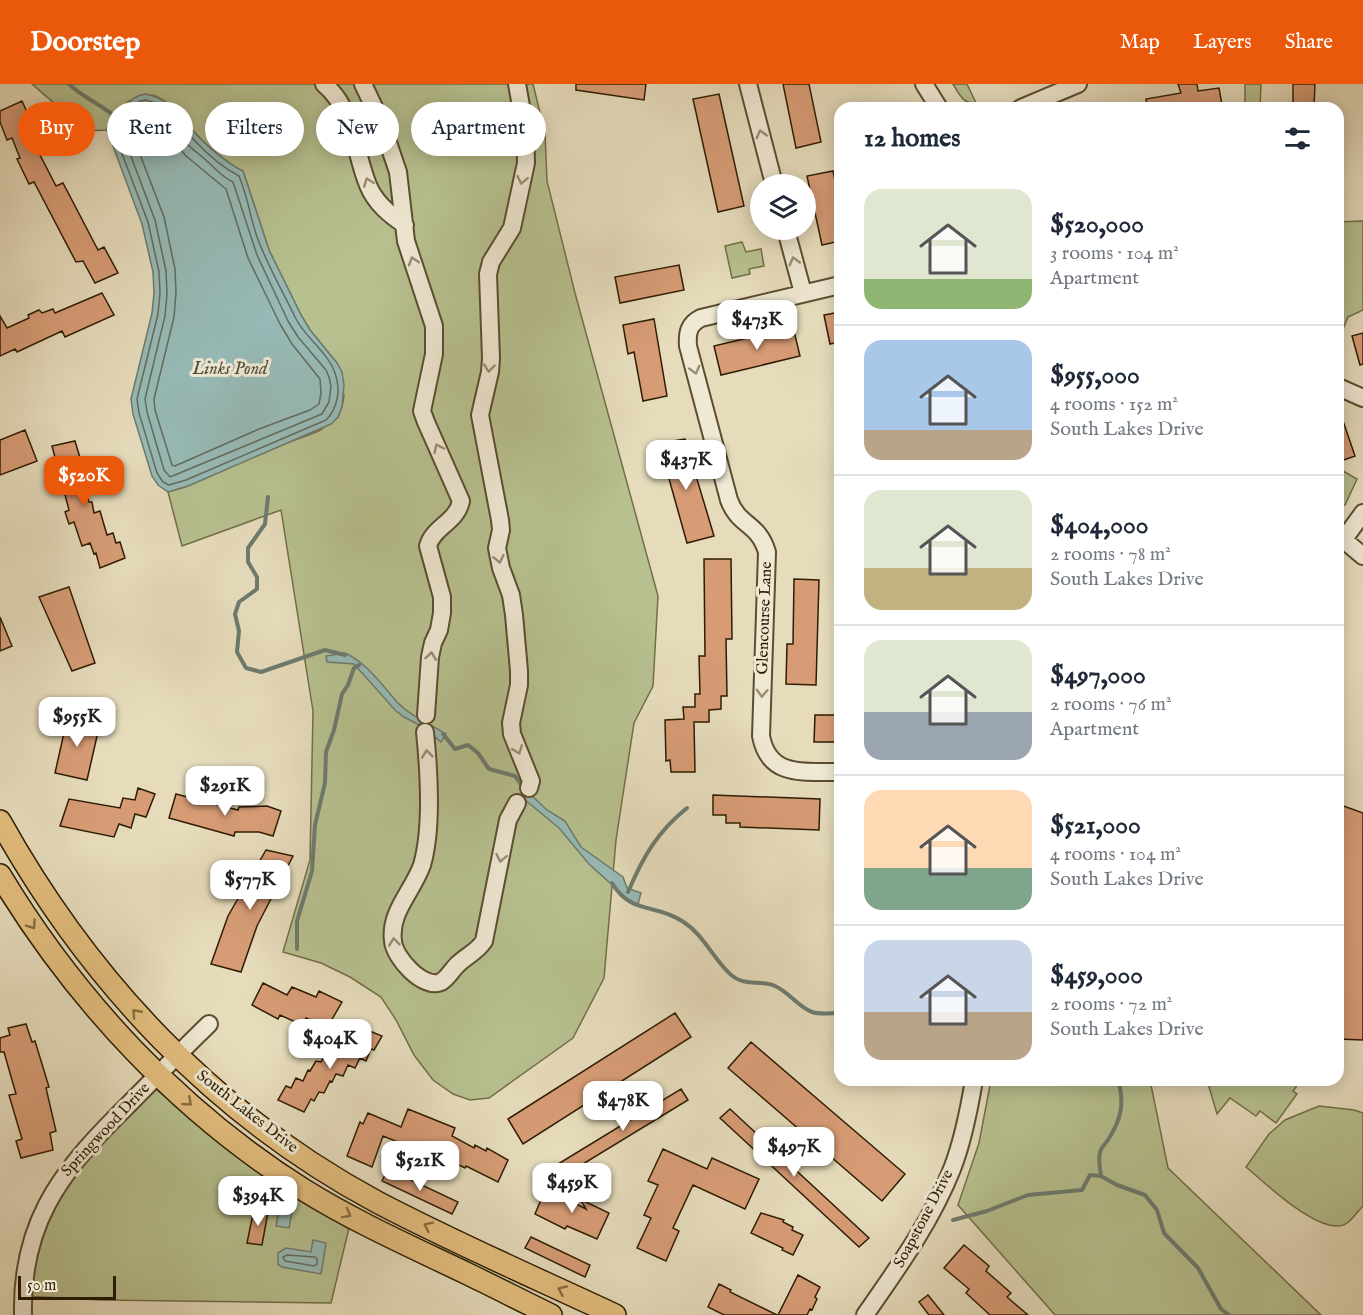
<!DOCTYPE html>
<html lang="en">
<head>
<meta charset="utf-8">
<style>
  :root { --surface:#fff; --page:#f6f6f7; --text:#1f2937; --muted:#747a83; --line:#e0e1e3; --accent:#ea580c }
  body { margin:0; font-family:"IM FELL English",serif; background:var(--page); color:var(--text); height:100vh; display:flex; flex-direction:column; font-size:22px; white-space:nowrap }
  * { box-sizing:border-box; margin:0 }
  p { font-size:20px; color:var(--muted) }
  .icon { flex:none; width:33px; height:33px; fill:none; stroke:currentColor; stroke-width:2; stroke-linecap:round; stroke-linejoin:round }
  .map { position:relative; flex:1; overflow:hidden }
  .sheet { position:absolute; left:834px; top:18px; width:510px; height:984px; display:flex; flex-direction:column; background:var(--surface); border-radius:18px; box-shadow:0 3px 15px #0003 }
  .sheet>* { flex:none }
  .banner { position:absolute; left:18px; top:18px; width:570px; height:54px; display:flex; gap:12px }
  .buttons { position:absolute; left:750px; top:90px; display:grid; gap:12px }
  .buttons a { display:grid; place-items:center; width:66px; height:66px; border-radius:50%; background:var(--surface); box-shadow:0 3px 15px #0003; font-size:30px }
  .scale { position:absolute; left:18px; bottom:15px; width:98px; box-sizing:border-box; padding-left:6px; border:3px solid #2e1d02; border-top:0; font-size:16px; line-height:21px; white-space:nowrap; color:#2e1d02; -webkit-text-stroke:4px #efe8d3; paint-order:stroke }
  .price { position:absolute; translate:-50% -51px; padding:0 14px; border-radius:12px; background:#fff; color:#222; font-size:20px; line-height:39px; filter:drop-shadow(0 2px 3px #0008) }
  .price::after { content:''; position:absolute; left:50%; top:36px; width:18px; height:14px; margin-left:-9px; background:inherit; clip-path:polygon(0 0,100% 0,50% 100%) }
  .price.selected { background:var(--accent); color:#fff }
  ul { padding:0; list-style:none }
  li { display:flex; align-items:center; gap:18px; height:150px; padding:0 30px }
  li+li { border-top:2px solid var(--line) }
  li span { display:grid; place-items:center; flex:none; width:168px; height:120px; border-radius:18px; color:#555 }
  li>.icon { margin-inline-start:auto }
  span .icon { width:72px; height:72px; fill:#fffc; stroke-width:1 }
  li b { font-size:26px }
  h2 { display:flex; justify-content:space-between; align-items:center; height:72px; padding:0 30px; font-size:26px }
  .tag { padding:0 21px; border-radius:27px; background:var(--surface); box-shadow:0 3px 15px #0003; font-size:21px; line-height:54px }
  .tag.selected { background:var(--accent); color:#fff }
  header { display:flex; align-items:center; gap:36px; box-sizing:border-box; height:84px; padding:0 30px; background:var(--accent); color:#fff }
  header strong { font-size:28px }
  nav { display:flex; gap:33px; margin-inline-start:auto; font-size:21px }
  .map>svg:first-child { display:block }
  .green { fill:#b7c08f; stroke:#726e48; stroke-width:1.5 }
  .water { fill:#97bab6; stroke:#6d7b6e; stroke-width:1.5 }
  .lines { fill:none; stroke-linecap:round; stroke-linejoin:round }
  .shore { stroke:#626c5c; stroke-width:1.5 }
  .stream { stroke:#6d7b6e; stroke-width:4 }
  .building { fill:#d79c76; stroke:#2e1d02; stroke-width:1.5 }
  .minor-casing { stroke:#5c4d30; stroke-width:20 }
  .major-casing { stroke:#2e1d02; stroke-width:24 }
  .minor { stroke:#efe8d3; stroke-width:16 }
  .major { stroke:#e3be7e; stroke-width:21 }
  .oneway { stroke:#988d75 }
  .oneway2 { stroke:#886e40 }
  .labels { text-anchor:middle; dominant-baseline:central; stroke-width:6; stroke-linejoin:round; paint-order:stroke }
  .street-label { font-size:16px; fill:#2e1d02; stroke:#efe8d3 }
  .water-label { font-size:18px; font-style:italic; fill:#4e4c38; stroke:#efe8d3 }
</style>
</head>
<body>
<header>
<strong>Doorstep</strong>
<nav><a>Map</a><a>Layers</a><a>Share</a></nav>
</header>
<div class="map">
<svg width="1363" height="1231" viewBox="0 0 1363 1231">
  <rect width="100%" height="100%" fill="#e6dcbc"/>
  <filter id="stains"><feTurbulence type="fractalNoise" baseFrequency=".00333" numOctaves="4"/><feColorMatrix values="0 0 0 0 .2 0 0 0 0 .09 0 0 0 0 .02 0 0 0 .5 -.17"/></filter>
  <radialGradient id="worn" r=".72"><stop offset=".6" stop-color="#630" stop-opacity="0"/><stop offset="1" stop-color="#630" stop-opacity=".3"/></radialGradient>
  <path class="green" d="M32,0H533L545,49L547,97L575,209L658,512L653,602L634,639L616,756L604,894L573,954L489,1014L470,1016L453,1010L433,996L414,971L396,936L381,913L350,893L321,879L283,868L310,776L313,627L281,426L182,462L168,408L188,402L268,366L319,347L338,333L342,323L344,312L337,279L310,246L301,231L269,166L243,87C229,81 206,61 195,49C182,34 173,19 153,11L129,17L109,37L107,46L86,47Z
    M953,0H967L976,19C963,20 959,10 953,0Z
    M1245,0H1261L1260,24H1245Z
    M1363,137V226L1348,233L1338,257V138Z
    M742,158L746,168L761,165L764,182L749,185L750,190L732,194L725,162Z
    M1338,384L1357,395L1345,421L1339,423Z
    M991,996H1150L1168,1084L1321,1231H1055L958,1121L979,1059Z
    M1207,996H1301L1293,1007L1297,1010L1276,1039L1260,1027L1256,1032L1230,1014L1217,1030Z
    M149,999L207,1048L260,1089L349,1144L331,1219L101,1216L23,1212L46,1121Z
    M1319,1022L1354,1026L1363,1029V1122C1358,1127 1353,1135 1347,1139C1324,1156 1264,1098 1246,1083L1269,1050L1285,1036Z"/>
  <path class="water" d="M145,10C170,14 179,31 195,49C206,61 229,81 243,87L269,166L301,231L310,246L337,279L342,288L344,301L342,323L338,333L331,340L188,402L168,408L158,401L152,392L133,330L131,315L152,229L154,209L153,188L142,140L107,46C110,33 115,31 125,23C132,16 134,12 145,10Z
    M345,569C367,579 382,601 397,618C410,632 430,640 446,650L441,658L423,643L404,633L395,626L354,580L327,578L326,572Z
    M529,709L547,726L565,737L581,763L623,793L627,804L641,809L638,820L629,816L589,780L559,744L524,715Z
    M279,1125L292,1128L289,1144L276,1142Z
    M313,1156L326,1159L321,1190L282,1183L278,1180V1169L286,1164L311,1168Z"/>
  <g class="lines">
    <path class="shore" d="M145,16C170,20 179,41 195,57C207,70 224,84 239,92C247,111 250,131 256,150C266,179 282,206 295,233C305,254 328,268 335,289C341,305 338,324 326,336L186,396L169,401L163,398L157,389L139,329L137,315L158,230L160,209L159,188L148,138L113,46C116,35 121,34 129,27C135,22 136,17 145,16Z
      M145,23C164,27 172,43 183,56C191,65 200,70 208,78C217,86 222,93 233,98L257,171L288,237L298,253L326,286L329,293L331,302L329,318L322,330L170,393L164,386L147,328L145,315L165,232L167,210L166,187L155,136L121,46C123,40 139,25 145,23Z
      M146,33L157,38L186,72L226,105L248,174L280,240L292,260L320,295L321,309L319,320L310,326L259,345L175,382L172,381L155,326L154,315L174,233L176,208L175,185L164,133L131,47Z
      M287,1171L315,1173L317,1175V1180L314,1182L285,1177L283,1173Z"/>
    <path class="stream" d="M69,0C82,13 99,19 113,31
      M268,413L265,440L248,464V478L257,493V505L239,518L235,530L239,547L237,568L246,584L261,588L325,566L345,571
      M443,650L455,665L468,661L478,669L489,685L515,692L523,703
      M612,799C631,831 655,819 682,837C703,850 711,871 728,888C743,904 759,895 775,902C789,908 798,923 812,928C821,931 831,929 840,929
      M628,808C643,773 657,748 687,724
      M297,865V837L312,787L315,741L325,699L326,668L334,646L342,610L348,601L354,584L359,581
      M1101,1092C1100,1084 1098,1076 1100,1068C1102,1062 1105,1060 1108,1056C1121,1036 1125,1019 1118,996
      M953,1136L987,1127L1028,1111L1082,1106L1090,1091L1101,1092L1117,1101L1145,1111L1157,1126L1164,1149L1198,1184L1221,1225L1229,1231"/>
  </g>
  <path class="building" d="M576,0H646L644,16L576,6Z
    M783,0H809L821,58L796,64Z
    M1178,0H1197L1198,7L1219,4L1222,21L1210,24H1147L1146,15L1181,9Z
    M1293,0H1315L1314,22L1293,21Z
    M719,10L744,122L718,128L693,15Z
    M22,17L44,66L39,69L56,102L63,99L98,166L104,163L118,189L95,199L83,177L76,178L34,98L29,100L17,75L20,74L12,54L7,56L0,38V27Z
    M833,87L840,120V157L822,161L807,92Z
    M679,181L684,206L620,219L615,193Z
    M102,209L114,231L65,253L62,247L17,268L15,265L0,272V232L7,244L29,234L28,231L39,226L42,229L53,225L55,229Z
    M840,228V258L830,260L824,231Z
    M654,235L667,312L643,317L634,268L628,270L623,241Z
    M793,243L800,272L721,291L714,262Z
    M1363,249V280L1360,281L1352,252Z
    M1338,328H1340L1355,372L1338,378Z
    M25,346L37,377L0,391V356Z
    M685,355L714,452L687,459L659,359Z
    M75,357L83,384L79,385L89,418H92L94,429L100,427L107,451L113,449L116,459L120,458L125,474L100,484L96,469L94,470L90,459L82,462L74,438L69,440L65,428L69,426L52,362Z
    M704,475H731L732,555H726L727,612H721V625L709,626V638H694L695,688H671L670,676L666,677L665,636L684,635L683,623H695V610H700L699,572H705Z
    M794,495L819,496L816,601L786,600L787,560H793Z
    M69,503L95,579L72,587L39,513Z
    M0,533L12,562L0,567Z
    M68,631L100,639L87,696L55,689Z
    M815,631H840V658H814Z
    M138,704L155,710L146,733L135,730L131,744L119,740L114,753L60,742L69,715L120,724L123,714L135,716Z
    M176,710L238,726L239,723L267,722L281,727L273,752L259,748H235L234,752L169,734Z
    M713,711L820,715L819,746L740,743V739H726V731H713Z
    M1338,720L1363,729V956L1338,955Z
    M266,766L293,772L257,842L241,888L211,880L228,832Z
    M263,899L287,911L292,903L316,913L319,907L342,918L327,944L306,934L302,941L280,931L278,935L252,921Z
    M675,929L691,953L523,1060L508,1035Z
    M26,940L32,958L35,957L49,1003L46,1004L56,1047L50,1049L53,1066L21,1074L16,1057L22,1055L9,1011L16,1010L4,968H0V954L10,951L8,944Z
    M360,943L382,952L374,966L371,965L366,977L360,974L355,984L348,981L343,992L336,990L332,998L330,997L324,1009L319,1008L314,1017L311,1015L304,1028L278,1016L286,1002L291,1004L296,994L303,997L308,986L310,987L316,977L321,978L327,968L334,971L338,961L344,964L348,953L354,955Z
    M751,958L905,1090L882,1117L728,984Z
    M681,1005L688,1016L565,1091L558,1080Z
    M408,1025L455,1044L452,1052L474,1064L475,1061L486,1067L487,1064L508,1076L498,1098L466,1082L465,1084L443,1073L442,1076L383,1052L372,1083L347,1072L360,1038L363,1040L368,1029L401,1043Z
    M730,1025L869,1154L859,1163L720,1034Z
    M663,1065L707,1085L712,1074L759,1095L745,1125L693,1101L673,1144L679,1147L666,1177L637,1164L651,1134L644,1131L658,1101L648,1097Z
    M388,1085L458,1118L452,1130L382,1097Z
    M546,1104L586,1125L580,1115L609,1129L597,1155L567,1142L565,1145L535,1130Z
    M254,1125L268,1128L262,1161L247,1159Z
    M761,1129L784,1136L783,1138L793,1143L792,1146L803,1151L793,1171L782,1166L783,1164L751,1149Z
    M531,1153L590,1181L585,1193L525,1164Z
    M964,1161L989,1182L986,1187L1011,1209L1007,1213L1028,1231H990L966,1209L969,1205L944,1184Z
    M798,1191L820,1203L815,1213L817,1215L812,1226L810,1225L807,1231H778Z
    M719,1200L731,1206L730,1208L777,1231H724L708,1223Z
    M928,1211L944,1231H929L919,1218Z"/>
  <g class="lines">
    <g class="minor-casing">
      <path id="minor" d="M324,0C354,25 354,67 368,101C375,119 390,131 405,141
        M363,0L381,38L398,88L406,157L434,242V270L422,327L426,338L461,417C457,438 433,443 428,462L442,513V529L439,546L433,559L430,573L426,631
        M517,0L525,44L526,79L512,144L491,178L488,190L491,274L490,288L480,331L500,436L501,446L497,464L501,484L511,511L514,531L519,587V601L511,639L512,650L531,697L529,704
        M748,0L774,100
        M924,0L939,24
        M1021,24L1078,0
        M786,146L803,209
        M840,201L701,234C689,240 687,248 688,262L729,416C739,443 758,438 767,468L761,652C769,695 806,687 840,688
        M1338,303L1363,314
        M1338,451L1363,472
        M1344,455L1363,429
        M425,648C429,687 433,743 422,781C413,807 389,828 393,857C394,873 423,906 441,898C448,894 451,887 457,881C466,872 477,868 484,857L508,736L517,719
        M23,1231C21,1142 58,1091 118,1031C148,1001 178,970 209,940
        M865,1231C897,1185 931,1138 952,1085C963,1057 969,1026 974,996"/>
    </g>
    <g class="major-casing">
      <path id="major" d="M0,737C89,897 215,1031 377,1118C455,1159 536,1194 615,1231
        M0,791C76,917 180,1028 304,1106C357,1139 414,1164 470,1191C497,1204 524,1218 551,1231"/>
    </g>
    <use href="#minor" class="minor"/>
    <use href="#major" class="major"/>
  </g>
  <defs><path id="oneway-chevron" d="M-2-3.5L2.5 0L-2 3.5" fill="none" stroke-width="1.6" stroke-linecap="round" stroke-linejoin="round" transform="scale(1.5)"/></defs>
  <g class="oneway">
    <use href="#oneway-chevron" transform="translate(761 50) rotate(-105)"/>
    <use href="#oneway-chevron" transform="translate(522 96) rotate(102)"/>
    <use href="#oneway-chevron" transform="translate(368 98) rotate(-111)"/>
    <use href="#oneway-chevron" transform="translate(413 177) rotate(-108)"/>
    <use href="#oneway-chevron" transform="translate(794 177) rotate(-105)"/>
    <use href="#oneway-chevron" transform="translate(489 284) rotate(96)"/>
    <use href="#oneway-chevron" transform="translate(695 286) rotate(75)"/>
    <use href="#oneway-chevron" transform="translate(438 364) rotate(-115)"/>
    <use href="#oneway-chevron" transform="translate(499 475) rotate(78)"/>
    <use href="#oneway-chevron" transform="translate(431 572) rotate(-82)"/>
    <use href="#oneway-chevron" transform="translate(762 609) rotate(92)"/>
    <use href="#oneway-chevron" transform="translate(518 666) rotate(69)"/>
    <use href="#oneway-chevron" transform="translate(427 670) rotate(-96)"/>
    <use href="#oneway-chevron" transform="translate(501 774) rotate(101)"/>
    <use href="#oneway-chevron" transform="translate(394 858) rotate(-96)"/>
  </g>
  <g class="oneway2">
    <use href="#oneway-chevron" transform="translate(32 841) rotate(55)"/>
    <use href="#oneway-chevron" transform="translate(136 929) rotate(-132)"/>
    <use href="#oneway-chevron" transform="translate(188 1018) rotate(41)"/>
    <use href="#oneway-chevron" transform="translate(347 1130) rotate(29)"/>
    <use href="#oneway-chevron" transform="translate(428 1142) rotate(-154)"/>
    <use href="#oneway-chevron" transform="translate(562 1206) rotate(-155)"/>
  </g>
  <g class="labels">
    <g class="street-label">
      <text transform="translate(765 534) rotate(-88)">Glencourse Lane</text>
      <text transform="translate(247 1028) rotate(38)">South Lakes Drive</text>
      <text transform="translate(106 1046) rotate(-47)">Springwood Drive</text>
      <text transform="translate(924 1135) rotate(-62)">Soapstone Drive</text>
    </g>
    <g class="water-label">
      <text x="230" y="285">Links Pond</text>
    </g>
  </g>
  <rect width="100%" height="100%" filter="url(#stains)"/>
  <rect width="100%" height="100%" fill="url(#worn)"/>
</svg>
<div class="buttons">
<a><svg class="icon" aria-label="layers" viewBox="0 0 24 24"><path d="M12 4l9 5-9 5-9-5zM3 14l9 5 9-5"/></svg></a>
</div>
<div class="scale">50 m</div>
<b class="price" style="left:757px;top:267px">$473K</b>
<b class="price" style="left:686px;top:407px">$437K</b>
<b class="price selected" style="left:84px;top:423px">$520K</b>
<b class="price" style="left:77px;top:664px">$955K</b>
<b class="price" style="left:225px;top:733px">$291K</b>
<b class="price" style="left:250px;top:827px">$577K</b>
<b class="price" style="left:330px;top:986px">$404K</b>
<b class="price" style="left:623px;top:1048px">$478K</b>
<b class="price" style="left:794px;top:1094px">$497K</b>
<b class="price" style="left:420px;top:1108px">$521K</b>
<b class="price" style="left:572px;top:1130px">$459K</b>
<b class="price" style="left:258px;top:1143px">$394K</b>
<div class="banner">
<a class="tag selected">Buy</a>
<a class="tag">Rent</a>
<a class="tag">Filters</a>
<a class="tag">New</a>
<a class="tag">Apartment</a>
</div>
<section class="sheet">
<h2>12 homes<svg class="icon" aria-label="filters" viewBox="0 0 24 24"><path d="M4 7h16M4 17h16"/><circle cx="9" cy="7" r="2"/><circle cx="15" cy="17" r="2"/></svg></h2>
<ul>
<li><span style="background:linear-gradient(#dfe7d0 75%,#8fb573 0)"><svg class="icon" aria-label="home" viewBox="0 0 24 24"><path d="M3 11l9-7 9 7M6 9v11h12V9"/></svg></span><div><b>$520,000</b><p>3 rooms · 104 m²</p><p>Apartment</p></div></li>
<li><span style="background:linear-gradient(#a9c7e8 75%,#b9a48a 0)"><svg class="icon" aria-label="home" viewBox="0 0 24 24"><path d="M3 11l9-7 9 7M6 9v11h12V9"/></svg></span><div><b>$955,000</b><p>4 rooms · 152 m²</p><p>South Lakes Drive</p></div></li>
<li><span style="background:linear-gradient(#dfe7d0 65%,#c2b280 0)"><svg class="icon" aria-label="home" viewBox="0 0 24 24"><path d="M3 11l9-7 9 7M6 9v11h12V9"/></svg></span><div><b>$404,000</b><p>2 rooms · 78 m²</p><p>South Lakes Drive</p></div></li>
<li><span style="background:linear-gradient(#dfe7d0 60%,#9aa5b1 0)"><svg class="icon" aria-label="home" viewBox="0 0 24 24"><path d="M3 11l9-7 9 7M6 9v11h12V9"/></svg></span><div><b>$497,000</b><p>2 rooms · 76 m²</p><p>Apartment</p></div></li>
<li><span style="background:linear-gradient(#ffd9b3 65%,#7fa58c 0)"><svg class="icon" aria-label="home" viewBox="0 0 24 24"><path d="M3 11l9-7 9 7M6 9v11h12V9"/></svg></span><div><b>$521,000</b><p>4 rooms · 104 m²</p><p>South Lakes Drive</p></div></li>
<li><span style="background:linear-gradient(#c9d6e8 60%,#b9a48a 0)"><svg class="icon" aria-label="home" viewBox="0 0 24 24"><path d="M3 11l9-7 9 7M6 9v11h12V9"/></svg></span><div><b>$459,000</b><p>2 rooms · 72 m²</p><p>South Lakes Drive</p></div></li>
</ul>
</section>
</div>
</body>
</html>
